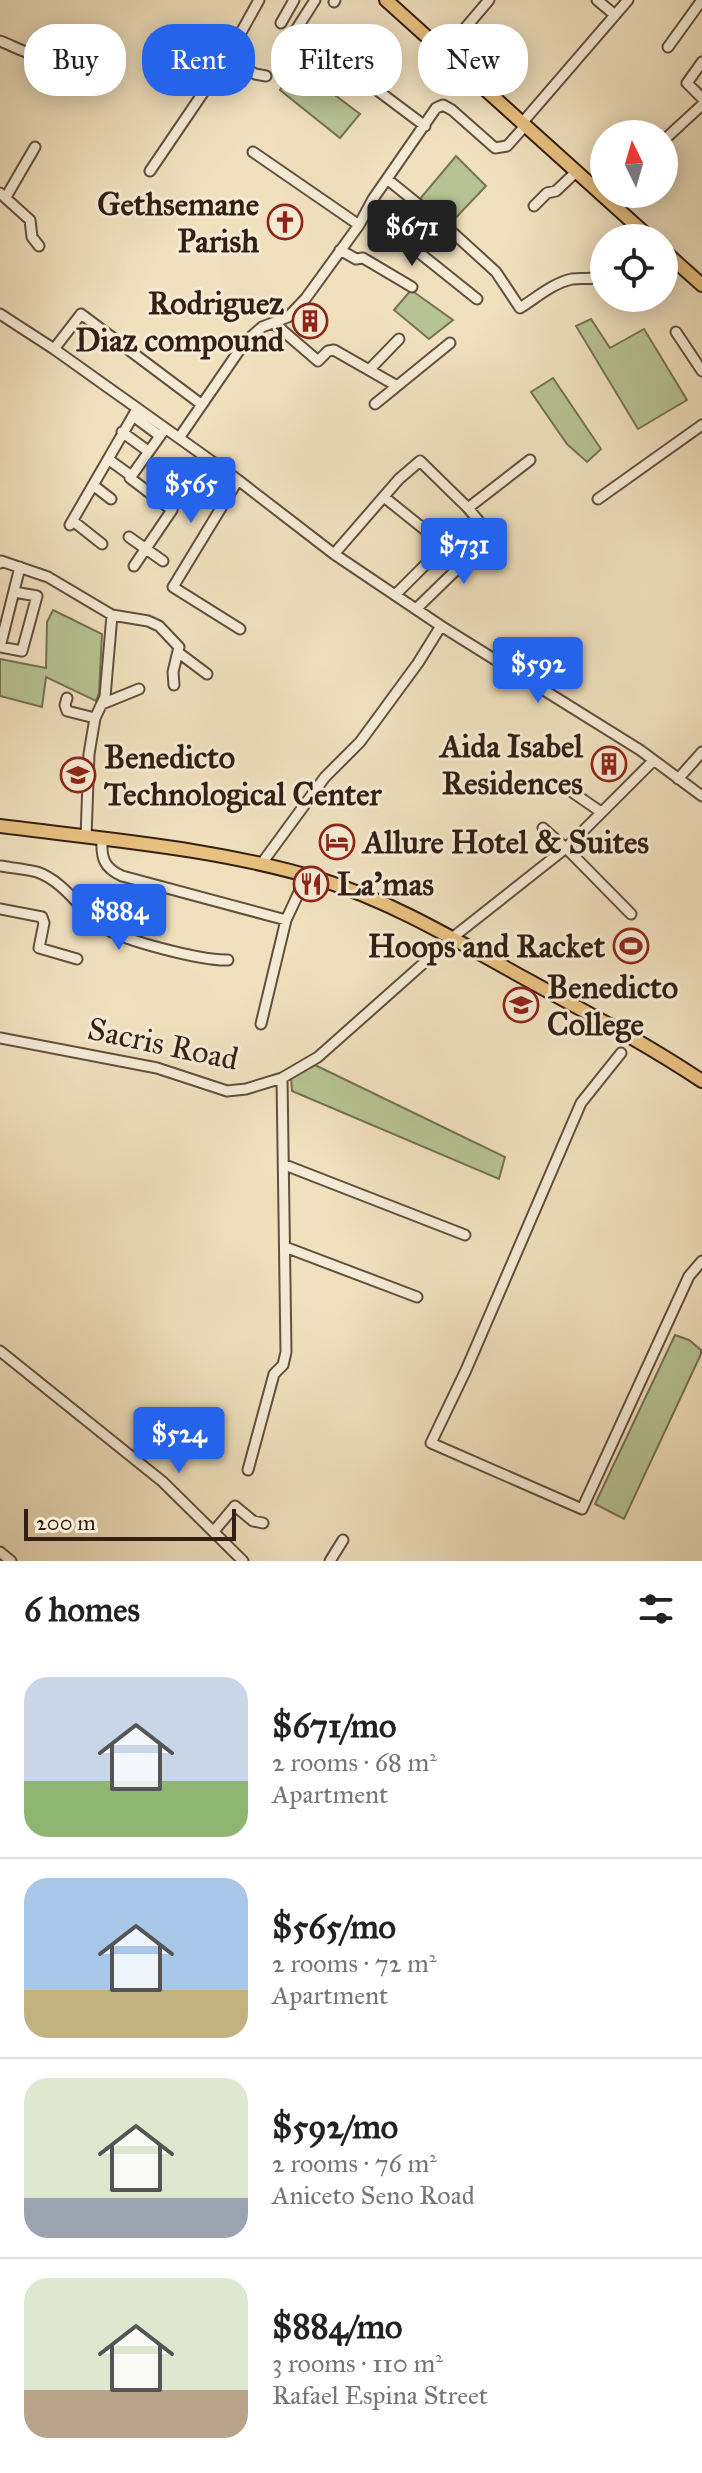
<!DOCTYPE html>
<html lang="en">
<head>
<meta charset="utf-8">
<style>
  :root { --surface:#fff; --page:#f2f2f2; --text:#222; --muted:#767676; --line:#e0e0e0; --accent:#2563eb }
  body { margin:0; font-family:"IM FELL Great Primer",serif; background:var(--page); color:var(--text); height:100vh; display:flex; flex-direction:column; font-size:30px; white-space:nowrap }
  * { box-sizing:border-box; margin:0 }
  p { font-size:26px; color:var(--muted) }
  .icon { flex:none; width:44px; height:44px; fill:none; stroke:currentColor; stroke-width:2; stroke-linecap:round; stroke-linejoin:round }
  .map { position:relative; height:1561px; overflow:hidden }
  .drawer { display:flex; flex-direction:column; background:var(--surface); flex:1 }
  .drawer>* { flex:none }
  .top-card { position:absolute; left:24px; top:24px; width:654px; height:72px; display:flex; gap:16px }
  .needle { width:52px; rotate:355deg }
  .buttons { position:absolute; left:590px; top:120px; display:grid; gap:16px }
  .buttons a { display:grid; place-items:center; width:88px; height:88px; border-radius:50%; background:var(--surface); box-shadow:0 4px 20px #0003; font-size:40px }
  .scale { position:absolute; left:24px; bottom:20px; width:212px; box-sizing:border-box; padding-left:8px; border:4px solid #331f13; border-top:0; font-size:22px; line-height:28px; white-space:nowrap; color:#331f13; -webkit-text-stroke:6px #f5ebd5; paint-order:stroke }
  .price { position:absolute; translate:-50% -68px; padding:0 18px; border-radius:8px; background:var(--accent); color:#fff; font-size:26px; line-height:52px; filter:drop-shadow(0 2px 4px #0008) }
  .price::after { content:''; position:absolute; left:50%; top:48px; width:24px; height:18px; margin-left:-12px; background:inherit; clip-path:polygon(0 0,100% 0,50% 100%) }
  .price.current { background:#222; color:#fff }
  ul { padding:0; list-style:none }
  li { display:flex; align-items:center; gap:24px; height:200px; padding:0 24px }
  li+li { border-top:2px solid var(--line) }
  li span { display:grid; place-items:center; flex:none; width:224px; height:160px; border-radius:24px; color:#555 }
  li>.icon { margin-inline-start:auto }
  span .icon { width:96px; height:96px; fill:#fffc; stroke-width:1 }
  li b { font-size:34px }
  h2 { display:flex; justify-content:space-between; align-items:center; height:96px; padding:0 24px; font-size:34px }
  .tag { padding:0 28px; border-radius:32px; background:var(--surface); box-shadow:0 4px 20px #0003; font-size:28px; line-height:72px }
  .tag.current { background:var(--accent); color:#fff }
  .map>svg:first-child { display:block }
  .green { fill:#b7c393; stroke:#757153; stroke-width:2 }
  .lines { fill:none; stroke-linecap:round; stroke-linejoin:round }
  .minor-casing { stroke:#624f3e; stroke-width:13 }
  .major-casing { stroke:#331f13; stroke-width:16 }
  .minor { stroke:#f5ebd5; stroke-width:9 }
  .major { stroke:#e8c07f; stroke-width:12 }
  .labels { text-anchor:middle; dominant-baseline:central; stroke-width:6; stroke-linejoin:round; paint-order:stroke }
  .poi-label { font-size:32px; font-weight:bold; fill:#331f13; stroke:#f5ebd5; text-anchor:end }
  .street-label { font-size:32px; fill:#331f13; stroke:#f5ebd5 }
</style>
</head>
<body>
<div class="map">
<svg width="702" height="1561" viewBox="0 0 702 1561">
  <rect width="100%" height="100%" fill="#f0e0be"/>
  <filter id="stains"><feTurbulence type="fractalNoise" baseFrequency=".0025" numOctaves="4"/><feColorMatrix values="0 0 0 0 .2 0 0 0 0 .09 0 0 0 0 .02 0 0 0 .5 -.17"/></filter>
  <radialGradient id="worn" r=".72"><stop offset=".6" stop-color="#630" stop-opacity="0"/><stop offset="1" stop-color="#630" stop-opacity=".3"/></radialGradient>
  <path class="green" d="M295,65L360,114L340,138L280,90Z
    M456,156L486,186L449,225L419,200Z
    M411,290L453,320L429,339L394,310Z
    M591,319L610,348L644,329L687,400L638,429L576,326Z
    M553,378L601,449L587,462L567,444L531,392Z
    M53,610L102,634L99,693L96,701L46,677L42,707L0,696V659L46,668L47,622Z
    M315,1065L505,1157L499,1179L292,1091L291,1077Z
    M675,1335L689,1340L701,1350V1354L624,1519L595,1504Z"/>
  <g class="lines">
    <g class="minor-casing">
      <path id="minor" d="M597,0L615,15
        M334,2L335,0
        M281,23L294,0
        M0,41C21,49 37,62 57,50
        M668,47L702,0
        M325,51L425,126
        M444,53L489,0
        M280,55L315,0
        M227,57L255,74L266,76
        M702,62L687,83L702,98
        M522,123L628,0
        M664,140L702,105
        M253,152L359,225
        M150,171L228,56L259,0
        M387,179L450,230L496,272L520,308C536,298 553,283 572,279C584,277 593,281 604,275
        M0,193L30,220L32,237L39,246
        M6,197L35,147
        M534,206L547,193L556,191L576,172
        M367,211L477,299
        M340,250L356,259L363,258L412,287
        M0,314L54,349L238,480L334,554L441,626L640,750L702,796
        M275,324L318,361L328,351L334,350L397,386
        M676,332L702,371
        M54,349L81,314L201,404
        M369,370L399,339
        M375,404L450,343
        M133,416L160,436
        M122,432L148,451
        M179,438L245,342L262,327L288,317L306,298L359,225L373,199L436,108L443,105L452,110L495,148L507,146L525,126
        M108,459L130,475
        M238,480L173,587L240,629
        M93,485L111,499
        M384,497L455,554
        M598,499L702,425
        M468,508L530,460
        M73,521L102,544
        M70,525L137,409
        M129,537L163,561
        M334,554L399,479L420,461L468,508L491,536L416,609
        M0,563L1,561L48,577L112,615L148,621L159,626L179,647L173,672L174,685
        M134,566L172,510L130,478L165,429
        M395,595L428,562
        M0,647L22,651L37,596L14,592
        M0,647L20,567
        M179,653L207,674
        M67,698L65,705L67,711L95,718
        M102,704L139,689
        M678,779L702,752
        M562,785L601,812
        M543,828L569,851L631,914
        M86,837L89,754L95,718L105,697L112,615
        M102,839C101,858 104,868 122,876L286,920
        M262,863L325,777L360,742L418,663L441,626
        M0,866C12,868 25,869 37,872C64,881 81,911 103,927C124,941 203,961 228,960
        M0,909L42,917L44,923L39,948L77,959
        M261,1024L286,920L307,875
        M0,1038L157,1068L227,1091L246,1089L282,1078L318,1057L452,938L566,848L653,761
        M621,1053L581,1103L466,1370L431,1443L582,1509L689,1276L702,1261
        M285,1165L465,1235
        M285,1247L417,1297
        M0,1351L163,1482L243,1561
        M248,1470L274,1374L283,1365L286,1352L282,1078
        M214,1531L235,1506L253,1521L263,1523
        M0,1552L11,1561
        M330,1561L343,1540"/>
    </g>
    <g class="major-casing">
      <path id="major" d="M386,0L650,238
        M664,251L702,285
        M0,826C109,840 217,848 322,880C393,902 459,942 524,978C584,1011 645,1043 702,1081"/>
    </g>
    <use href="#minor" class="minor"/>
    <use href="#major" class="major"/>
  </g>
  <defs>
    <g id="church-ring" transform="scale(1.8)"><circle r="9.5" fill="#f5ebd5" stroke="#8f2418" stroke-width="1.5"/><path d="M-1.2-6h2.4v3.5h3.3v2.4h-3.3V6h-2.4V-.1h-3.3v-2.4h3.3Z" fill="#8f2418"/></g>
    <g id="building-ring" transform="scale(1.8)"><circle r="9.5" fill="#f5ebd5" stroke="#8f2418" stroke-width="1.5"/><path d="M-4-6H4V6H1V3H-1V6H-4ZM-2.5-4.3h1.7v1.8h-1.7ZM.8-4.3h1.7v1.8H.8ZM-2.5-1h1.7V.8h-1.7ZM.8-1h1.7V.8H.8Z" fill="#8f2418"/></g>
    <g id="school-ring" transform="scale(1.8)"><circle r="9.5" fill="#f5ebd5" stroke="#8f2418" stroke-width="1.5"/><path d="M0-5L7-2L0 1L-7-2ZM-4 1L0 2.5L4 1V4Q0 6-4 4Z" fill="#8f2418"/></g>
    <g id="hotel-ring" transform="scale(1.8)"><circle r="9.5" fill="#f5ebd5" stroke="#8f2418" stroke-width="1.5"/><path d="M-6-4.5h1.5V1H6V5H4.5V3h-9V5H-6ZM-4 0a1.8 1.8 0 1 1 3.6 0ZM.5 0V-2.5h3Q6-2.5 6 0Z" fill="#8f2418"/></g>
    <g id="restaurant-ring" transform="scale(1.8)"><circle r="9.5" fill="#f5ebd5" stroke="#8f2418" stroke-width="1.5"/><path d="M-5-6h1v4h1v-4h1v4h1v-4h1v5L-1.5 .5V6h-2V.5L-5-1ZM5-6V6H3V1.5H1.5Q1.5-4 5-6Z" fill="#8f2418"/></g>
    <g id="stadium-ring" transform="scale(1.8)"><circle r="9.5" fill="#f5ebd5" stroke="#8f2418" stroke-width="1.5"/><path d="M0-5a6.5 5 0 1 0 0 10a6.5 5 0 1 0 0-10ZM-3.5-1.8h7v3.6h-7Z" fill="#8f2418"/></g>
    <g id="university-ring" transform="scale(1.8)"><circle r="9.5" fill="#f5ebd5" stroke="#8f2418" stroke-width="1.5"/><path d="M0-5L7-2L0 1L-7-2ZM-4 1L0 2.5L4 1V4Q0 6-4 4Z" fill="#8f2418"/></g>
  </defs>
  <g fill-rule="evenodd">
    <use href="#church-ring" x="285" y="222"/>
    <use href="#building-ring" x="310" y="321"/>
    <use href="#building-ring" x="609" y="764"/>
    <use href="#school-ring" x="78" y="775"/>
    <use href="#hotel-ring" x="337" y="842"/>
    <use href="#restaurant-ring" x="311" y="884"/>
    <use href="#stadium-ring" x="631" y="946"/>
    <use href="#university-ring" x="521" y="1005"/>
  </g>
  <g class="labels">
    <g class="poi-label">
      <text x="259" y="204">Gethsemane<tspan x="259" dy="37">Parish</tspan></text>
      <text x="284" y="303">Rodriguez<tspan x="284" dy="37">Diaz compound</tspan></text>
      <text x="583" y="746">Aida Isabel<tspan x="583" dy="37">Residences</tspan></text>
      <text x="104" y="757" text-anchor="start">Benedicto<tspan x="104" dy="37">Technological Center</tspan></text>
      <text x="363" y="842" text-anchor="start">Allure Hotel &amp; Suites</text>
      <text x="337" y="884" text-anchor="start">La'mas</text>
      <text x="605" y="946">Hoops and Racket</text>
      <text x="547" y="987" text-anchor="start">Benedicto<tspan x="547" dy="37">College</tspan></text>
    </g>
    <g class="street-label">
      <text transform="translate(163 1044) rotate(12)">Sacris Road</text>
    </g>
  </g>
  <rect width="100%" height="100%" filter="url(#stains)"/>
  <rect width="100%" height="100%" fill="url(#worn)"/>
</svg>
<div class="buttons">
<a><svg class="needle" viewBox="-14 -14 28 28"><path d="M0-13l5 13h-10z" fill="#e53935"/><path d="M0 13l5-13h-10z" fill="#767676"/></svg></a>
<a><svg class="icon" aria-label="locate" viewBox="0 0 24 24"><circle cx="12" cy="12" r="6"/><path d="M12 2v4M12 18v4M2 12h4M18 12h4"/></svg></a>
</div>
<div class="scale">200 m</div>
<b class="price current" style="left:412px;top:268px">$671</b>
<b class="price" style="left:191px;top:525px">$565</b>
<b class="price" style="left:464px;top:586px">$731</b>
<b class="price" style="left:538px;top:705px">$592</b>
<b class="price" style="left:119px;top:952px">$884</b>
<b class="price" style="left:179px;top:1475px">$524</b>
<div class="top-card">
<a class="tag">Buy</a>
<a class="tag current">Rent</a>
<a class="tag">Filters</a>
<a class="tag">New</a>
</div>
</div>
<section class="drawer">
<h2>6 homes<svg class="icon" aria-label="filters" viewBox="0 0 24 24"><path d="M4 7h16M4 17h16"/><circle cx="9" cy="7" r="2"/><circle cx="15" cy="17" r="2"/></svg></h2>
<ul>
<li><span style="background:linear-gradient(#c9d6e8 65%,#8fb573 0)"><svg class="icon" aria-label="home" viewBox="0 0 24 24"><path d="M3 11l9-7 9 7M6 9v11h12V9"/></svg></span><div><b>$671/mo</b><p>2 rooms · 68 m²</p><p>Apartment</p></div></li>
<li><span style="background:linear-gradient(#a9c7e8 70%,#c2b280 0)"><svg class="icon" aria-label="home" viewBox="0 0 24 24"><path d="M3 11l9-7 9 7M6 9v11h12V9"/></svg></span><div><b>$565/mo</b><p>2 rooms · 72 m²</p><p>Apartment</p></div></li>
<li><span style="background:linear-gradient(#dfe7d0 75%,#9aa5b1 0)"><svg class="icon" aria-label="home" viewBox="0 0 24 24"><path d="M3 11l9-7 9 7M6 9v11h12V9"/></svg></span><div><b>$592/mo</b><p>2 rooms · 76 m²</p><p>Aniceto Seno Road</p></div></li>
<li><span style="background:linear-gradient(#dfe7d0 70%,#b9a48a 0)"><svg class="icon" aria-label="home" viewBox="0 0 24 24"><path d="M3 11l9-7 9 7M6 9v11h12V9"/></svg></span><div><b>$884/mo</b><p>3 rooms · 110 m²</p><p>Rafael Espina Street</p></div></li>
</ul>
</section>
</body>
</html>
